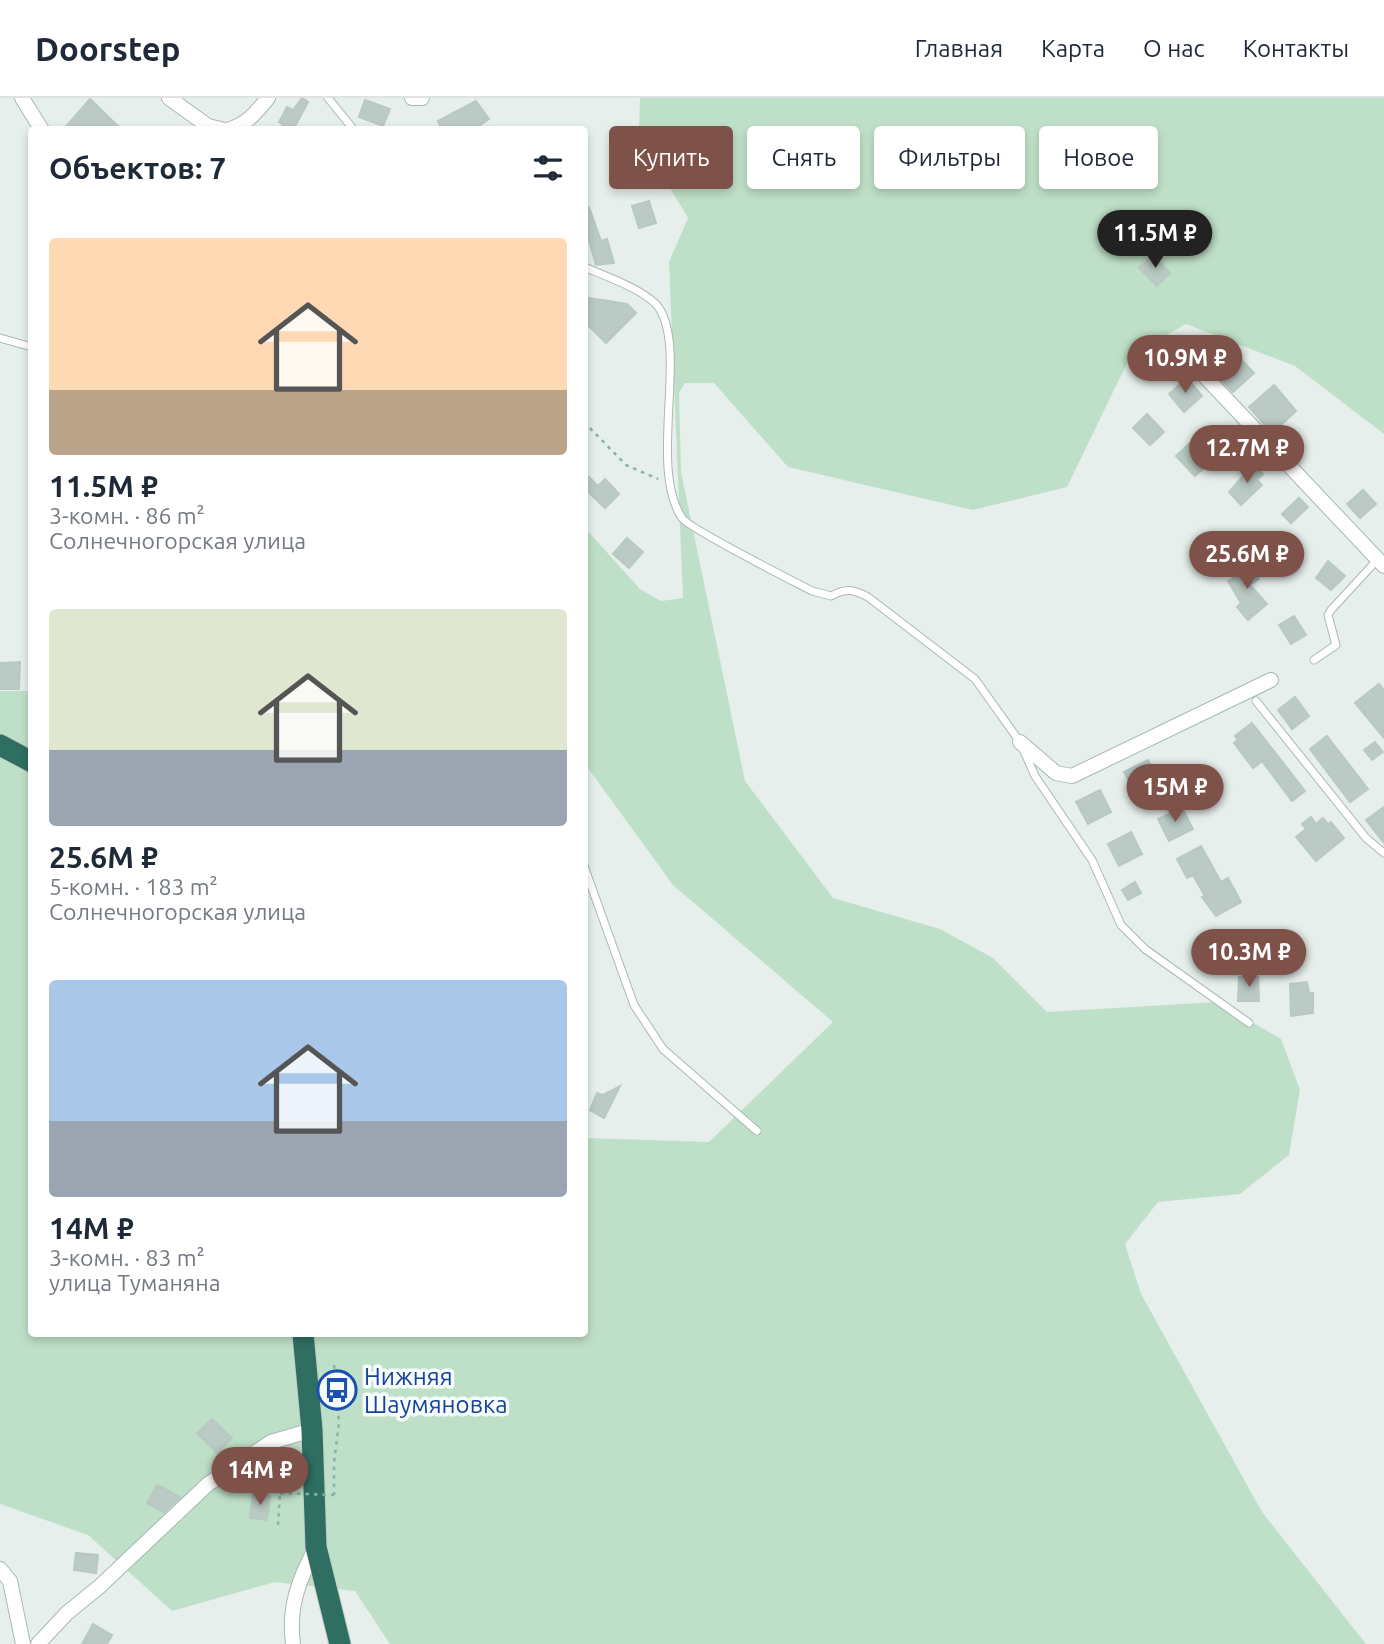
<!DOCTYPE html>
<html lang="ru">
<head>
<meta charset="utf-8">
<style>
  :root { --surface:#fff; --page:#f6f6f7; --text:#1f2937; --muted:#747a83; --line:#e0e1e3; --accent:#7f5249 }
  body { margin:0; font-family:Ubuntu,sans-serif; background:var(--page); color:var(--text); height:100vh; display:flex; flex-direction:column; font-size:26px; white-space:nowrap }
  * { box-sizing:border-box; margin:0 }
  p { font-size:23px; color:var(--muted) }
  .icon { flex:none; width:38px; height:38px; fill:none; stroke:currentColor; stroke-width:2; stroke-linecap:round; stroke-linejoin:round }
  .map { position:relative; flex:1; overflow:hidden }
  .side { position:absolute; left:28px; top:28px; width:560px; height:1211px; display:flex; flex-direction:column; background:var(--surface); border-radius:7px; box-shadow:0 4px 10px #0003 }
  .side>* { flex:none }
  .top-card { position:absolute; left:609px; top:28px; width:665px; height:63px; display:flex; gap:14px }
  .price { position:absolute; translate:-50% -60px; padding:0 16px; border-radius:24px; background:var(--accent); color:#fff; font-size:23px; line-height:46px; filter:drop-shadow(0 2px 4px #0008) }
  .price::after { content:''; position:absolute; left:50%; top:42px; width:21px; height:16px; margin-left:-10px; background:inherit; clip-path:polygon(0 0,100% 0,50% 100%) }
  .price.on { background:#222; color:#fff }
  ul { padding:0; list-style:none }
  li { display:grid; align-content:center; gap:14px; height:371px; padding:0 21px }
  li span { display:grid; place-items:center; height:217px; border-radius:7px; color:#555 }
  li>.icon { margin-inline-start:auto }
  span .icon { width:126px; height:126px; fill:#fffc; stroke-width:1 }
  li b { font-size:30px }
  h2 { display:flex; justify-content:space-between; align-items:center; height:84px; padding:0 21px; font-size:30px }
  .chip { padding:0 24px; border-radius:7px; background:var(--surface); box-shadow:0 4px 10px #0003; font-size:24px; line-height:63px }
  .chip.on { background:var(--accent); color:#fff }
  header { display:flex; align-items:center; gap:42px; box-sizing:border-box; height:98px; padding:0 35px; background:var(--surface); border-bottom:2px solid var(--line) }
  header strong { font-size:33px }
  nav { display:flex; gap:38px; margin-inline-start:auto; font-size:24px }
  .map>svg:first-child { display:block }
  .green { fill:#bfe0c8 }
  .building { fill:#bbcac4; stroke:#b8c9c2; stroke-width:2 }
  .lines { fill:none; stroke-linecap:round; stroke-linejoin:round }
  .lane-casing { stroke:#a8b8b2; stroke-width:9 }
  .street-casing { stroke:#a8b8b2; stroke-width:16 }
  .highway-casing { stroke:#c2cac8; stroke-width:23 }
  .path { stroke:#86b3a5; stroke-width:2.5; stroke-dasharray:3.5 5; stroke-linecap:butt }
  .lane { stroke:#fff; stroke-width:7 }
  .street { stroke:#fff; stroke-width:14 }
  .highway { stroke:#2f6f62; stroke-width:21 }
  .path-bridge { stroke:#86b3a5; stroke-width:2.5; stroke-dasharray:3.5 5; stroke-linecap:butt }
  .labels { text-anchor:middle; dominant-baseline:central; stroke-width:7; stroke-linejoin:round; paint-order:stroke }
  .transit-label { font-size:24px; fill:#164399; stroke:#f7fbf9; text-anchor:start }
</style>
</head>
<body>
<header>
<strong>Doorstep</strong>
<nav><a>Главная</a><a>Карта</a><a>О нас</a><a>Контакты</a></nav>
</header>
<div class="map">
<svg width="1384" height="1546" viewBox="0 0 1384 1546">
  <rect width="100%" height="100%" fill="#e6efeb"/>
  <path class="green" d="M640,0H1384V336L1295,268L1186,226L1131,257L1067,389L973,412L788,369L714,285H685L679,295L681,374L745,683L833,800L940,831L993,860L1047,914L1217,904L1281,941L1300,992L1289,1057L1240,1096L1158,1104L1125,1146L1141,1196L1262,1414L1366,1546H390L355,1493L275,1484L172,1513L88,1437L0,1406V593H27L32,596V1236H584L585,1040L709,1044L833,924L673,787L585,666V430L640,491L661,503L683,500L669,164L688,120L639,38Z"/>
  <path class="building" d="M302,0L308,4L293,32H279L283,26L279,24L287,9L293,12Z
    M90,1L122,32H63Z
    M365,2L390,11L383,28L359,19Z
    M476,3L489,21L473,32H442L438,23Z
    M649,103L656,125L639,130L632,108Z
    M589,109L601,143L607,141L614,165L596,167L584,125V111Z
    M1153,157L1170,175L1157,188L1139,170Z
    M589,200L627,206L636,215L606,245L584,223V205Z
    M1231,251L1254,275L1233,294L1210,270Z
    M1187,280L1202,298L1184,314L1169,296Z
    M1274,287L1296,313L1272,335L1249,309Z
    M1147,316L1164,334L1150,347L1133,330Z
    M1193,342L1212,363L1195,378L1176,358Z
    M1253,367L1263,376L1257,382L1262,387L1241,407L1229,394Z
    M584,374L598,388L605,381L619,396L605,410L584,390Z
    M1363,392L1376,406L1360,420L1347,406Z
    M1299,400L1308,409L1291,425L1282,416Z
    M627,440L643,454L629,470L613,456Z
    M1248,463L1259,481L1250,487L1267,506L1248,522L1237,509L1241,505L1228,483L1236,479L1232,473Z
    M1328,463L1345,478L1331,492L1316,480Z
    M1294,518L1306,537L1291,546L1279,527Z
    M20,564L19,591H0V565Z
    M1379,586L1384,592V640L1355,605Z
    M1295,599L1309,618L1292,631L1278,612Z
    M1252,625L1305,693L1292,703L1262,663L1253,670L1234,645L1238,642L1235,638Z
    M1327,638L1368,691L1350,704L1310,651Z
    M1375,644L1383,654L1372,662L1364,652Z
    M1148,662L1161,687L1137,699L1124,674Z
    M1100,692L1111,714L1088,726L1076,704Z
    M1384,709V745L1366,722Z
    M1182,710L1193,731L1169,743L1158,721Z
    M1311,719L1316,726L1323,720L1328,726L1331,724L1344,740L1316,763L1296,739L1306,731L1302,726Z
    M1131,734L1142,756L1119,768L1108,746Z
    M1201,748L1221,784L1228,780L1241,804L1216,818L1202,799L1205,798L1193,777L1187,780L1177,761Z
    M1135,784L1141,795L1128,802L1122,792Z
    M1254,834L1261,852L1242,859L1237,847L1241,845L1239,840Z
    M1239,879H1258L1259,903H1238Z
    M1307,884L1309,895H1313V915L1291,918L1290,886Z
    M620,988L604,1020L590,1012L597,995L603,997Z
    M212,1321L232,1340L217,1355L197,1335Z
    M157,1387L180,1399L164,1414L147,1405Z
    M253,1395L270,1398L267,1422L250,1420Z
    M76,1455L98,1457L96,1475L74,1472Z
    M93,1526L112,1537L107,1546H82Z"/>
  <g class="lines">
    <g class="lane-casing">
      <path id="lane" d="M328,0L354,32
        M584,169C603,177 648,193 659,210C688,254 648,369 682,420C688,430 793,483 812,493L831,498C846,490 853,491 868,499L975,581L1020,644L1035,678L1092,762L1121,827L1145,851L1249,925
        M0,240L32,249
        M1314,562L1336,547L1328,517L1331,512L1378,461
        M1256,603L1366,740L1384,755
        M584,768L634,907L663,951L757,1033"/>
    </g>
    <g class="street-casing">
      <path id="street" d="M22,0L42,32
        M169,0L208,28L225,32
        M412,0H422
        M227,32C246,27 256,15 268,0
        M1177,249L1384,468
        M1020,644L1056,675L1072,678L1271,582
        M0,1471L10,1483L23,1546
        M38,1546L67,1515L99,1489L208,1386L271,1344L312,1332
        M293,1546C288,1509 299,1481 316,1449"/>
    </g>
    <g class="highway-casing">
      <path id="highway" d="M0,647L32,664
        M303,1236L312,1332L316,1449L340,1546"/>
    </g>
    <path class="path" d="M584,324L626,367L658,381
      M334,1267L339,1324L334,1365V1397
      M278,1427L280,1395"/>
    <use href="#lane" class="lane"/>
    <use href="#street" class="street"/>
    <use href="#highway" class="highway"/>
    <path class="path-bridge" d="M280,1395L334,1397"/>
  </g>
  <defs>
    <g id="bus-ring" transform="scale(2.0125)"><circle r="9.5" fill="#f7fbf9" stroke="#1a4fb4" stroke-width="1.5"/><path d="M-5-6H5V4H4V6H2V4H-2V6H-4V4H-5ZM-3.5-4V0h7V-4ZM-3.5 1.2v1.5H-2V1.2ZM2 1.2v1.5H3.5V1.2Z" fill="#1a4fb4"/></g>
  </defs>
  <g fill-rule="evenodd">
    <use href="#bus-ring" x="337" y="1292"/>
  </g>
  <g class="labels">
    <g class="transit-label">
      <text x="364" y="1278">Нижняя<tspan x="364" dy="28">Шаумяновка</tspan></text>
    </g>
  </g>
</svg>
<b class="price on" style="left:1155px;top:172px">11.5M ₽</b>
<b class="price" style="left:1185px;top:297px">10.9M ₽</b>
<b class="price" style="left:1247px;top:387px">12.7M ₽</b>
<b class="price" style="left:1247px;top:493px">25.6M ₽</b>
<b class="price" style="left:1175px;top:726px">15M ₽</b>
<b class="price" style="left:1249px;top:891px">10.3M ₽</b>
<b class="price" style="left:260px;top:1409px">14M ₽</b>
<div class="top-card">
<a class="chip on">Купить</a>
<a class="chip">Снять</a>
<a class="chip">Фильтры</a>
<a class="chip">Новое</a>
</div>
<section class="side">
<h2>Объектов: 7<svg class="icon" aria-label="filters" viewBox="0 0 24 24"><path d="M4 7h16M4 17h16"/><circle cx="9" cy="7" r="2"/><circle cx="15" cy="17" r="2"/></svg></h2>
<ul>
<li><span style="background:linear-gradient(#ffd9b3 70%,#b9a48a 0)"><svg class="icon" aria-label="home" viewBox="0 0 24 24"><path d="M3 11l9-7 9 7M6 9v11h12V9"/></svg></span><div><b>11.5M ₽</b><p>3-комн. · 86 m²</p><p>Солнечногорская улица</p></div></li>
<li><span style="background:linear-gradient(#dfe7d0 65%,#9aa5b1 0)"><svg class="icon" aria-label="home" viewBox="0 0 24 24"><path d="M3 11l9-7 9 7M6 9v11h12V9"/></svg></span><div><b>25.6M ₽</b><p>5-комн. · 183 m²</p><p>Солнечногорская улица</p></div></li>
<li><span style="background:linear-gradient(#a9c7e8 65%,#9aa5b1 0)"><svg class="icon" aria-label="home" viewBox="0 0 24 24"><path d="M3 11l9-7 9 7M6 9v11h12V9"/></svg></span><div><b>14M ₽</b><p>3-комн. · 83 m²</p><p>улица Туманяна</p></div></li>
</ul>
</section>
</div>
</body>
</html>
